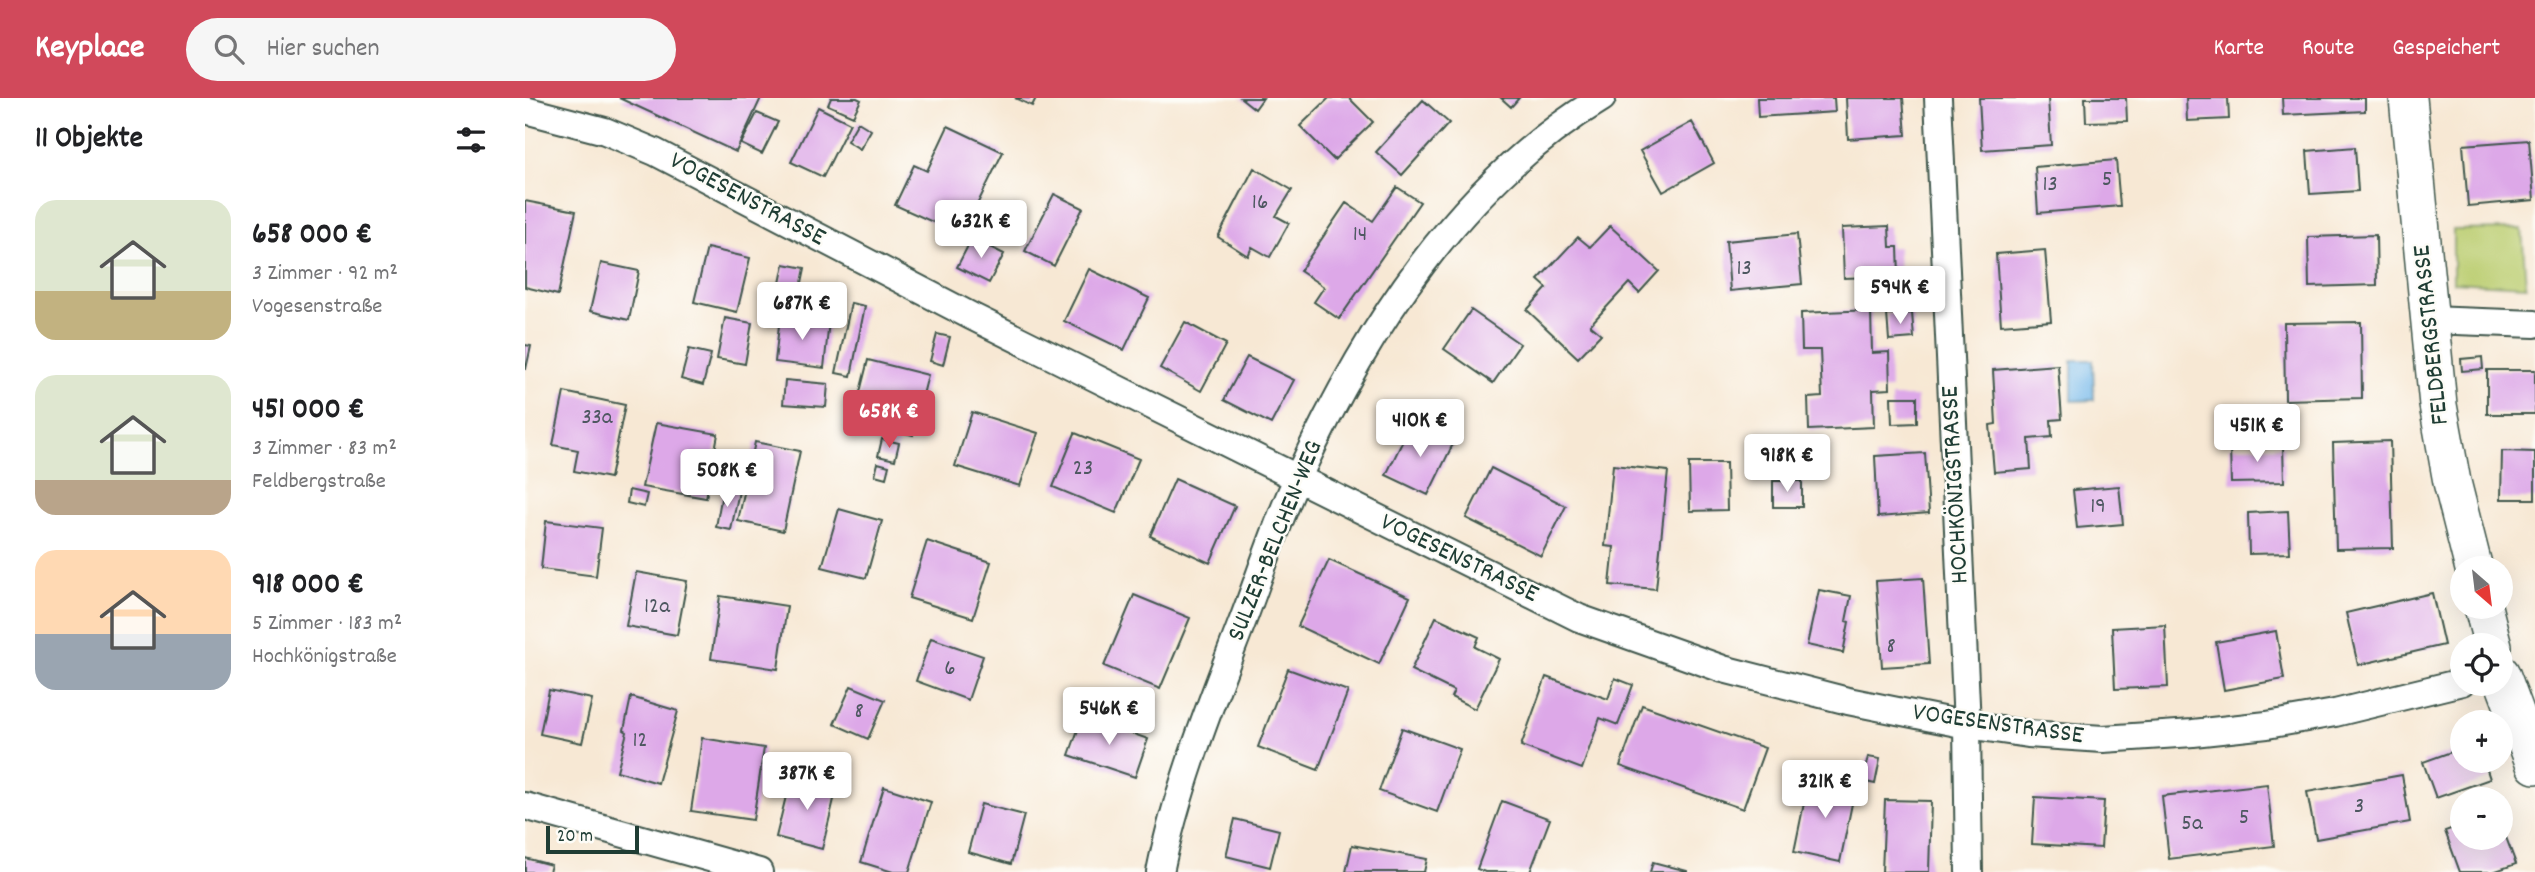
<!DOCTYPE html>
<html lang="de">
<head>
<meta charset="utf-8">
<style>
  :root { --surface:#fff; --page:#f6f6f6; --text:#202124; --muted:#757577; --accent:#d1495b }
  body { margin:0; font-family:Dekko,sans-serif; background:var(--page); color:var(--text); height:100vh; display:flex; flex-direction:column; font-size:26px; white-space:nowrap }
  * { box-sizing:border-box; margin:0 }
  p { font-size:23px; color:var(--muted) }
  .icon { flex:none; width:38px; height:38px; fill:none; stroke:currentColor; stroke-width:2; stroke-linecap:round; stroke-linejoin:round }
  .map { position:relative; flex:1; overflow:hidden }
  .sheet { display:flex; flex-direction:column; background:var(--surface); width:525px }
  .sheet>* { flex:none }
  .needle { width:46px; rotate:152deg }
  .controls { position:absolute; left:1925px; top:458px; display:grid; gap:14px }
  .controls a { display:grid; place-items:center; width:63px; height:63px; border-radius:50%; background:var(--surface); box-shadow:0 7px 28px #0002; font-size:35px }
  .scale { position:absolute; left:21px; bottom:18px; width:93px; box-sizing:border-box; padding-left:7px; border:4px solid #1f3d34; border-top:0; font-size:19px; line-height:24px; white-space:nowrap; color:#1f3d34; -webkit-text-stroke:5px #fdfcf7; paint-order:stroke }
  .price { position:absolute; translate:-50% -60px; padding:0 16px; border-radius:7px; background:#fff; color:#222; font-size:23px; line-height:46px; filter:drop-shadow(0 2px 4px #0008) }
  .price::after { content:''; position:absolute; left:50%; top:42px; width:21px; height:16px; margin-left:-10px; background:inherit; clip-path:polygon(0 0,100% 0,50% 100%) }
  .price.on { background:var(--accent); color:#fff }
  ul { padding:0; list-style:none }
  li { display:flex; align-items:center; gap:21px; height:175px; padding:0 35px }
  li span { display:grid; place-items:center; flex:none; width:196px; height:140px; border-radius:21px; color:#555 }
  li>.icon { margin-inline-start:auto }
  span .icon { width:84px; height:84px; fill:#fffc; stroke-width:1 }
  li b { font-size:30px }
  h2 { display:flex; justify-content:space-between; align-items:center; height:84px; padding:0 35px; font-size:30px }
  header { display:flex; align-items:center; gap:42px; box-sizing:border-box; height:98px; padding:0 35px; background:var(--accent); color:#fff }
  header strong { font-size:33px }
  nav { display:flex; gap:38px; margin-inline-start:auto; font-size:24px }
  .search { width:490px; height:63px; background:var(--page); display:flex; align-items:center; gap:18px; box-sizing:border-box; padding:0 24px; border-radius:38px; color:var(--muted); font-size:26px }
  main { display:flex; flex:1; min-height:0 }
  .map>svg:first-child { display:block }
  .green { fill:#bcce72; stroke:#6e8653; stroke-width:2 }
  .water { fill:#77baec; stroke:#4b7c90; stroke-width:2 }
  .building { fill:#dda8e8 }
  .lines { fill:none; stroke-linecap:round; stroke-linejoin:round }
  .street-casing { stroke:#3f574c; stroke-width:30 }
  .secondary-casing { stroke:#3f574c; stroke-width:40 }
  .street { stroke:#fff; stroke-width:26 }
  .secondary { stroke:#fff; stroke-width:37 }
  .labels { text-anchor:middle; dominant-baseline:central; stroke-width:5; stroke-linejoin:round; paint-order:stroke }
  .number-label { font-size:23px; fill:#4e5861 }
  .street-label { font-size:26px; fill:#1f3d34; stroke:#fdfcf7 }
</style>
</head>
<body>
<header>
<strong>Keyplace</strong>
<div class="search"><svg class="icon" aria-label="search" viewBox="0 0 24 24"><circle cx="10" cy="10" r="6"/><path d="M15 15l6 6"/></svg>Hier suchen</div>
<nav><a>Karte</a><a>Route</a><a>Gespeichert</a></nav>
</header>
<main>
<section class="sheet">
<h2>11 Objekte<svg class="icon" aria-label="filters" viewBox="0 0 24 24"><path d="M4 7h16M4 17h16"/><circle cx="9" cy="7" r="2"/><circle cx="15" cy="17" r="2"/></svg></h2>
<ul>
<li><span style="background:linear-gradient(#dfe7d0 65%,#c2b280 0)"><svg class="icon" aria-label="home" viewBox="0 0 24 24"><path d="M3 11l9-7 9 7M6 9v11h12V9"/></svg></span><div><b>658 000 €</b><p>3 Zimmer · 92 m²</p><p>Vogesenstraße</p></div></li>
<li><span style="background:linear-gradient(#dfe7d0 75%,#b9a48a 0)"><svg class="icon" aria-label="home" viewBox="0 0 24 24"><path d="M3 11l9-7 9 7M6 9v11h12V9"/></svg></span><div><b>451 000 €</b><p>3 Zimmer · 83 m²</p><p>Feldbergstraße</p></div></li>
<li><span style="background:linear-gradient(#ffd9b3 60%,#9aa5b1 0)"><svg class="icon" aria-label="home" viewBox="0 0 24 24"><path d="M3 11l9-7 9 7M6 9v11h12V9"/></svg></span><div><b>918 000 €</b><p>5 Zimmer · 183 m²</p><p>Hochkönigstraße</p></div></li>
</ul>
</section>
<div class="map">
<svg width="2010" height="774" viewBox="0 0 2010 774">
  <rect width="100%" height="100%" fill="#fdfcf7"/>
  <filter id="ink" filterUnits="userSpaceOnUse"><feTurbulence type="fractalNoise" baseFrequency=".0143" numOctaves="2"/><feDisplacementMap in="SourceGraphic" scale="14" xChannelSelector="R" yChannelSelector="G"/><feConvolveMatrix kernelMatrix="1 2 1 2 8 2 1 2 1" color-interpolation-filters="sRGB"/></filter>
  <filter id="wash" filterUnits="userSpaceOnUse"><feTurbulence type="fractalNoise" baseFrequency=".00686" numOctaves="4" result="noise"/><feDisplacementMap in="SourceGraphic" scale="28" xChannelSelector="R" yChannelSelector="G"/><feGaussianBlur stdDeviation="1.57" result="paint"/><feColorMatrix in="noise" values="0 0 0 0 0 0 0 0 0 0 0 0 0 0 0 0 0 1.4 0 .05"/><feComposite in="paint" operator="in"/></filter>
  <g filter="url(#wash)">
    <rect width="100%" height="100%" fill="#f7e8d4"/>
    <path class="green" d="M1997,131L2001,188L1928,184V132Z"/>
    <path class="water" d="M1547,262H1568L1569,302L1547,303Z"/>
    <g id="blocks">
      <path class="building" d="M94,0H236L211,54Z
        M306,0H332L336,2L328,18L303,7Z
        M490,0H511L507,8Z
        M716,0H738L730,11Z
        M804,0H824L848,24L809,62L775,28Z
        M976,0H994L986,9Z
        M1232,0H1309L1310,14L1233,19Z
        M1321,0H1378L1381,37L1323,41Z
        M1454,0H1523L1526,47L1457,52Z
        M1560,0H1601L1602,23L1561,24Z
        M1661,0H1703L1704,21L1662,23Z
        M1757,0H1840V13L1758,17Z
        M898,2L924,25L877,77L851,54Z
        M293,9L325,25L298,79L266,64Z
        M232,15L253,24L237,56L216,46Z
        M333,24L346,32L335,51L322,43Z
        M1167,24L1189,65L1138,94L1115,53Z
        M423,28L478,54L444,123L428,115L421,130L370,107L389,67L402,73Z
        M2004,42L2009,102L1943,108L1938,47Z
        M1830,49L1833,93L1785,96L1782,53Z
        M1591,62L1595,108L1513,115L1510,69Z
        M729,70L767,92L751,118L764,125L745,159L727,149L723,158L693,139Z
        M872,89L895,104L814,221L789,204L799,189L775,173L821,105L848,123Z
        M529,96L558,110L529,168L500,153Z
        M0,103L51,113L33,197L0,189Z
        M1085,128L1134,173L1114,195L1104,185L1065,227L1076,236L1053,260L1002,212L1022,190L1013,182L1053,139L1065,149Z
        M1364,128L1365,149H1373L1374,178L1319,180L1317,130Z
        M1272,136L1277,186L1205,193L1201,143Z
        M1851,137L1852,187L1784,189L1783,139Z
        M447,140L479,156L464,185L432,169Z
        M182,150L225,160L212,214L169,204Z
        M1520,152L1526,223L1476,227L1471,156Z
        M76,165L114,173L104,222L65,213Z
        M259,166L280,170L270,218L249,214Z
        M564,171L624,200L599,252L539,223Z
        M326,205L340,208L326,278L311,275Z
        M946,212L995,246L968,285L919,251Z
        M1346,212L1347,255L1364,254L1365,291L1348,292L1349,329L1284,332L1283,300L1297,299L1295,252H1277L1276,215Z
        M1387,215L1389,240L1364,242L1362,216Z
        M255,218L304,223L299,270L250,264Z
        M200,220L227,225L220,266L192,261Z
        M660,224L701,246L676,293L635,270Z
        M1836,224L1837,300L1760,302L1759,225Z
        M412,236L425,239L418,267L405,263Z
        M0,247L6,248L1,271H0Z
        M164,251L186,256L178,287L156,281Z
        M722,259L769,282L746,326L699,302Z
        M1957,259L1958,271L1937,273L1936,261Z
        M343,262L403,277L388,337L328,322Z
        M1533,267L1537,321L1526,322L1527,339L1504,341L1506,371L1469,374L1465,327L1471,326L1468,272Z
        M1962,272H2010V316H1962Z
        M260,282L303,286L301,309L258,306Z
        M39,294L100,307L85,380L49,373L53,352L28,347Z
        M1366,299H1392V325L1367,326Z
        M447,314L513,335L495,388L430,368Z
        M887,324L929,344L903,397L861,377Z
        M131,325L193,336L181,400L117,389Z
        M550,335L614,361L591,415L528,389Z
        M357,341L374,345L370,362L353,358Z
        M1865,343L1868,450L1811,451L1808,345Z
        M230,344L275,353L258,433L213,423Z
        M1758,348L1759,384L1706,385L1705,349Z
        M1977,353L2010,354V401H1976Z
        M1400,355L1404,415L1353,419L1350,358Z
        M353,365L364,368L361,380L350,377Z
        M1164,365H1201L1202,412L1165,413Z
        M1088,367L1143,373L1131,491L1085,487L1089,449L1080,448Z
        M966,370L1041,408L1016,458L941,420Z
        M650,381L710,408L685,465L625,438Z
        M1248,383H1277V409H1248Z
        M1594,388L1598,426L1552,430L1548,392Z
        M198,390L214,393L206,432L191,429Z
        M104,392L122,396L119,409L102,405Z
        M314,411L357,423L341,480L297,469Z
        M1763,413L1765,455L1724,456L1723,415Z
        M21,423L77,430L71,478L16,471Z
        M402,443L466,464L448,520L384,500Z
        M804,462L885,499L854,566L773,528Z
        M111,474L162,483L152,537L101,528Z
        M1398,480L1404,566L1357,569L1351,483Z
        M1294,492L1326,498L1321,523L1324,524L1318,555L1282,547Z
        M1907,495L1919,547L1833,567L1821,515Z
        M609,497L665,520L635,591L579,568Z
        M195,498L262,508L253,571L186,561Z
        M911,519L954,539L950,549L974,561L950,611L926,599L929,593L886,572Z
        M1640,527L1643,589L1590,591L1587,530Z
        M1751,533L1759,581L1699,592L1691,544Z
        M406,540L458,558L443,602L391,583Z
        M763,571L823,593L793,672L733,649Z
        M1021,579L1083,601L1090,580L1108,587L1093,627L1075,620L1057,671L996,648Z
        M326,588L360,602L343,641L309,626Z
        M24,592L67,601L57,645L15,636Z
        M106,599L153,613L133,685L92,673L102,634L99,632Z
        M1117,607L1240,650L1218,711L1095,668Z
        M558,618L623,641L610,679L544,657Z
        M877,630L935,651L912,714L854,693Z
        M177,640L239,650L228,722L166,713Z
        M1937,650V663H1959L1965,681L1911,700L1898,664Z
        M1343,659L1355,661L1350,686L1337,683Z
        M1877,677L1885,724L1791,741L1782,694Z
        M266,678L312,689L297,751L251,739Z
        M1284,681L1330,691L1315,764L1269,754Z
        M1742,686L1749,748L1644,761L1637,698Z
        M359,689L406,704L384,774H368L336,764Z
        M1510,699L1579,703L1576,750L1507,746Z
        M1360,702L1406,703L1404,774H1357Z
        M977,703L1025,721L1005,774H960L952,771Z
        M456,706L499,717L486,766L443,754Z
        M710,721L754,732L745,769L701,758Z
        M1976,726L1991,766L1968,774H1935L1920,733L1937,727V740H1976Z
        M827,747L902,761L899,774H821Z
        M0,760L26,767L24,774H0Z
        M1128,764L1162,773V774H1125Z"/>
    </g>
  </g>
  <g filter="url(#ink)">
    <use href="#blocks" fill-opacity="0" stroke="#3f574c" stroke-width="2"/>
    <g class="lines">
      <g class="street-casing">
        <path id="street" d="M1413,0L1442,627L1444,774
          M0,12L80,33L130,54L446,218L1054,520L1198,571L1323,603L1442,627L1503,636L1578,641L1668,635L1742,627L1810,615L1937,584
          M1904,222L2010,226
          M0,708L234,774
          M635,774C652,690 685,608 716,527C735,478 751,426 773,379C841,232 935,84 1077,0"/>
      </g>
      <g class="secondary-casing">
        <path id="secondary" d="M1883,0L1913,307L1927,384L1949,471
          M1958,509L1968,548
          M1976,576L2010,667"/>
      </g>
      <use href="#street" class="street"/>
      <use href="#secondary" class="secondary"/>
    </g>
  </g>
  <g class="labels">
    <g class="number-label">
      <text x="1582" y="82">5</text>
      <text x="1525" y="87">13</text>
      <text x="735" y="105">16</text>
      <text x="835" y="137">14</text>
      <text x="1219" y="171">13</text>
      <text x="72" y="320">33a</text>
      <text x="558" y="371">23</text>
      <text x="1573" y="409">19</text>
      <text x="132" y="509">12a</text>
      <text x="1366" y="549">8</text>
      <text x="425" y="571">6</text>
      <text x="334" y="614">8</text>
      <text x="115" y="643">12</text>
      <text x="1834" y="709">3</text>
      <text x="1719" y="720">5</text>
      <text x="1667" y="726">5a</text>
    </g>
    <g class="street-label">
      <text transform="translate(222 102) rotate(28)">VOGESENSTRASSE</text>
      <text transform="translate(1907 237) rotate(-96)">FELDBERGSTRASSE</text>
      <text transform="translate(1431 387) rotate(-93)">HOCHKÖNIGSTRASSE</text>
      <text transform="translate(751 443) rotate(-68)">SULZER-BELCHEN-WEG</text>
      <text transform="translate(934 461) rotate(26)">VOGESENSTRASSE</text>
      <text transform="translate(1473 627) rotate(8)">VOGESENSTRASSE</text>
    </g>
  </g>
</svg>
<div class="controls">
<a><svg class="needle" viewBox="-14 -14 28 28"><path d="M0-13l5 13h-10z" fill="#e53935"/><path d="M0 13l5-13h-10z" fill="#757577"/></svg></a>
<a><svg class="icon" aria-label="locate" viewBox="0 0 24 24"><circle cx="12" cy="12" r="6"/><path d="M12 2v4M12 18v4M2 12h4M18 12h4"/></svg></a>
<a>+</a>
<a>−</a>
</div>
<div class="scale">20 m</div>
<b class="price" style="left:456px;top:162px">632K €</b>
<b class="price" style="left:1375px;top:228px">594K €</b>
<b class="price" style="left:277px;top:244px">687K €</b>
<b class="price on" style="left:364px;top:352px">658K €</b>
<b class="price" style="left:895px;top:361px">410K €</b>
<b class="price" style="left:1732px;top:366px">451K €</b>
<b class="price" style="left:1262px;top:396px">918K €</b>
<b class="price" style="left:202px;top:411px">508K €</b>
<b class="price" style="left:584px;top:649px">546K €</b>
<b class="price" style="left:282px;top:714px">387K €</b>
<b class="price" style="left:1300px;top:722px">321K €</b>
</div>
</main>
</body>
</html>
